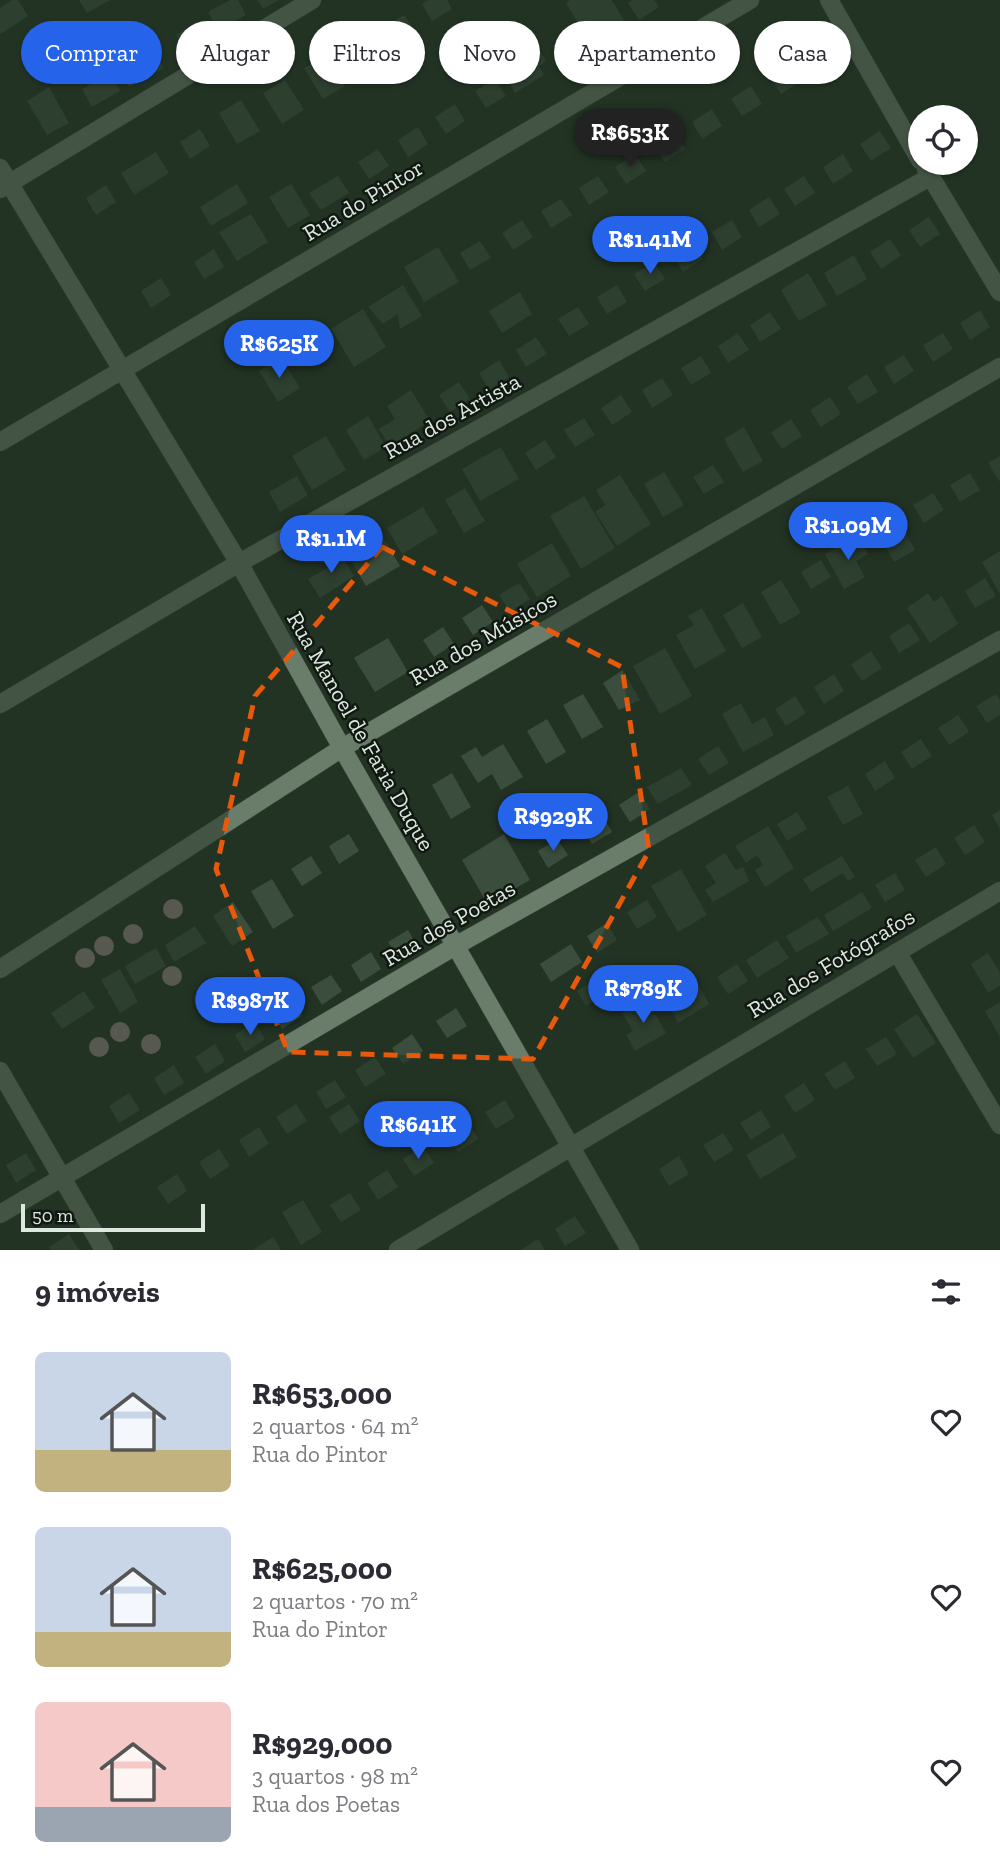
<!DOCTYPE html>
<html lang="pt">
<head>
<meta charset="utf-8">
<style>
  :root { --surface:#fff; --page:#f2f2f3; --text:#2b2b33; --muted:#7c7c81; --accent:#2563eb }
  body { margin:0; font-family:"Zilla Slab",serif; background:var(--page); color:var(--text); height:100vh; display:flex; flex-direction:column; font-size:26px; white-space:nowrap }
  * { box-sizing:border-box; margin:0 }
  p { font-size:23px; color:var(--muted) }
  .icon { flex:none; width:38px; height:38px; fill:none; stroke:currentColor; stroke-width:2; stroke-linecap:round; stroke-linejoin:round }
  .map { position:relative; height:1250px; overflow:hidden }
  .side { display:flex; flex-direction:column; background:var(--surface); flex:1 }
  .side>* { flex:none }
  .hud { position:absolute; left:21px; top:21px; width:959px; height:63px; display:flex; gap:14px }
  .buttons { position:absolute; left:908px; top:105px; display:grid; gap:14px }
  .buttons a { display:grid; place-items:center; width:70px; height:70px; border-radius:50%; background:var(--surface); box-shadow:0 2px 5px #0004; font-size:35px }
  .scale { position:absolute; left:21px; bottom:18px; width:184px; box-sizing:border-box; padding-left:7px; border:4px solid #dde8de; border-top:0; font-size:19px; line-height:24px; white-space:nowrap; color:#dde8de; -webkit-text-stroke:5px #111812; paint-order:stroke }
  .price { position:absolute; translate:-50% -60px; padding:0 16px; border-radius:24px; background:var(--accent); color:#fff; font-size:23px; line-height:46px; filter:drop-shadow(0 2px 4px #0008) }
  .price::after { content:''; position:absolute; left:50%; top:42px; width:21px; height:16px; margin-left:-10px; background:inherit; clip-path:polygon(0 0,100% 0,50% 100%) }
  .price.active { background:#222; color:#fff }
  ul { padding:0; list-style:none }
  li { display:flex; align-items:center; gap:21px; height:175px; padding:0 35px }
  li span { display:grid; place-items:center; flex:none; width:196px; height:140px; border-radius:10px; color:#555 }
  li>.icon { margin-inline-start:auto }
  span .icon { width:84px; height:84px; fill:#fffc; stroke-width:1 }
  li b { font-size:30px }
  h2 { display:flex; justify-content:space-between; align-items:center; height:84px; padding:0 35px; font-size:30px }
  .chip { padding:0 24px; border-radius:32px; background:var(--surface); box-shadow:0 2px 5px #0004; font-size:24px; line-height:63px }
  .chip.active { background:var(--accent); color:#fff }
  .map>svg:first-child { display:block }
  .building { fill:#3b4e3d }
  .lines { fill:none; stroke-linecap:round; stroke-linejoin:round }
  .minor-casing { stroke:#415043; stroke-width:19 }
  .minor { stroke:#6a7d6b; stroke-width:18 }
  .tree { fill:#978685 }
  .marked { fill:none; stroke:#e8590c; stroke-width:5; stroke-dasharray:14 9; stroke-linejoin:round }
  .labels { text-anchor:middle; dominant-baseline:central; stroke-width:5; stroke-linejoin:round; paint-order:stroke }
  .street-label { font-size:23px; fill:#dde8de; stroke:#111812 }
</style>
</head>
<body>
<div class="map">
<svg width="1000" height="1250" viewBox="0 0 1000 1250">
  <rect width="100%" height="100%" fill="#223324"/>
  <path class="building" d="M12,0H18L28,16L0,34V8Z
    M79,0H110L87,13Z
    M230,0H238L246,15L218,30L208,12Z
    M258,0H279L263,9Z
    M429,0H447L452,9L432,21L422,4Z
    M570,0H612L626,24L591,45L566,3Z
    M633,0H654L659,7L639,20L628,3Z
    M404,15L415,31L395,44L384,27Z
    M196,22L207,39L187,52L176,35Z
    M573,32L584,49L564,62L553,45Z
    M143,33L164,68L129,87L109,53Z
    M530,34L546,61L539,66L544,75L515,93L493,55Z
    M359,36L370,53L350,66L339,49Z
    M827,42L838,59L818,72L807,55Z
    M327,55L345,86L323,99L304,68Z
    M790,65L801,81L781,94L770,77Z
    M110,73L120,91L92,107L82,89Z
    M495,79L506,96L486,108L475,91Z
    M285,80L304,110L282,124L263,93Z
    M751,86L762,104L742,116L731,99Z
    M49,87L69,123L47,135L27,101Z
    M241,100L260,131L237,144L219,113Z
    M455,104L465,121L446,134L435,117Z
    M712,109L722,126L702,139L692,122Z
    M418,127L428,144L408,157L398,140Z
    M200,129L210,146L190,159L180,142Z
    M880,131L891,148L871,161L860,144Z
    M674,132L685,149L665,162L654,145Z
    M378,149L389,166L369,179L358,162Z
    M156,152L169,173L134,195L121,173Z
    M635,154L646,171L626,184L615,167Z
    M843,154L853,171L833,184L823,167Z
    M338,176L349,193L321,210L309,193Z
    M598,176L609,192L589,205L579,188Z
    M804,176L815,193L795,206L784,189Z
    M237,184L248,203L211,226L200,207Z
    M291,184L310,215L288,228L269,197Z
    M106,185L116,202L96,215L86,198Z
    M769,197L780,214L759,227L749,210Z
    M561,199L572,215L551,228L541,211Z
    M251,214L268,242L237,261L219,232Z
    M929,217L940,234L920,247L909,230Z
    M522,220L533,237L513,250L502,233Z
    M732,220L742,237L722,250L712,232Z
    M890,239L901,256L881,269L870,252Z
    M480,241L491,258L470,270L460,253Z
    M693,242L703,259L683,272L673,255Z
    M438,247L459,282L424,302L404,267Z
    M214,249L224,267L204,279L194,262Z
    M854,255L867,279L837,296L824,273Z
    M654,262L665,279L645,291L634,274Z
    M808,273L827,305L799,321L781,290Z
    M161,278L171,295L151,308L141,291Z
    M403,285L422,316L400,329L398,314L383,324L368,307Z
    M617,285L627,302L607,314L597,297Z
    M520,292L532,314L502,333L489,311Z
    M578,307L589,324L569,336L558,319Z
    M363,309L386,347L354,367L331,329Z
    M980,310L990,327L970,340L960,323Z
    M770,312L781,329L760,342L750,325Z
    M319,332L330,351L302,367L291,348Z
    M738,333L749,350L728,363L718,346Z
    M943,333L953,349L933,362L923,345Z
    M536,337L547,354L526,367L516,350Z
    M904,355L914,371L894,384L884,367Z
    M701,356L711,373L691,385L681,368Z
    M281,358L300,388L278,402L259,371Z
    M499,360L509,377L489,390L479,373Z
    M867,374L878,392L858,404L847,387Z
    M662,378L673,395L652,408L642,390Z
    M459,382L470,399L450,412L439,395Z
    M411,390L430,421L390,446L379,429L395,419L387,406Z
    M621,395L632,412L612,425L601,408Z
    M830,397L841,414L821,427L810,410Z
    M368,416L386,447L364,460L346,430Z
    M584,418L595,435L575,447L564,430Z
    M791,419L802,436L782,449L771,432Z
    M744,427L763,461L743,472L724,439Z
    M326,436L346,470L312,490L292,456Z
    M545,440L556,457L536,470L525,453Z
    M501,447L519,479L480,501L462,469Z
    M1000,456V482L988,463Z
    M713,465L724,482L704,494L693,477Z
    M664,472L684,505L663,517L644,484Z
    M970,473L980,490L960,502L950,485Z
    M620,475L651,524L617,546L595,512L605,505L596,490Z
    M297,476L308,495L280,512L269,492Z
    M465,488L485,521L464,533L445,500Z
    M933,493L944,510L924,523L913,505Z
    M584,496L615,548L581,569L550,516Z
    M423,507L438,532L402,554L387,528Z
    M896,516L915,550L894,562L875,528Z
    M380,532L400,566L366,586L346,552Z
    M858,536L868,554L856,561L865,577L844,589L825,554Z
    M552,543L571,576L537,597L517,564Z
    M337,549L354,576L320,598L308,579L329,567L323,558Z
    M1000,551V594L982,562Z
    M821,560L831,577L811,589L801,572Z
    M985,578L996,596L975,608L965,591Z
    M781,580L801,613L780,625L761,592Z
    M519,583L530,599L510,612L499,595Z
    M928,593L934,602L942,596L958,624L930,643L907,608Z
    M743,603L762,637L742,648L723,615Z
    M482,605L493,622L473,635L462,618Z
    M702,608L726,651L695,669L676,635L694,625L688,616Z
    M909,623L920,640L899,653L889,636Z
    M443,627L454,644L434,657L423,640Z
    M388,638L408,672L375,692L354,658Z
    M665,648L692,696L660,714L633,666Z
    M871,651L882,668L862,681L851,664Z
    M623,670L640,700L619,710L603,683Z
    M834,674L844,691L824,704L814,687Z
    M583,694L603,727L582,739L563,705Z
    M996,694L1000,700V715L987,723L976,706Z
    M795,696L806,713L786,726L775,709Z
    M741,703L752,724L765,717L774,735L743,752L722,714Z
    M958,715L969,732L949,745L938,728Z
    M547,719L566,752L546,764L527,731Z
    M921,739L932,756L912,769L901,752Z
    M503,744L523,777L501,790L492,774L478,783L461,756L476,747L482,757Z
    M718,746L729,763L709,775L698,759Z
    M885,761L895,778L875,791L865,774Z
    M681,768L692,785L658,804L647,787Z
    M452,773L471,807L451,819L432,785Z
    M848,786L863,814L843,825L827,797Z
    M639,792L650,809L630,822L619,805Z
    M1000,810V829L992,815Z
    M797,812L807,829L787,841L777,824Z
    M602,815L612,832L592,844L582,827Z
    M974,825L985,842L965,855L954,838Z
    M768,826L794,868L765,887L755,870L763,865L757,855L746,863L735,846Z
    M349,834L359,851L339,864L329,846Z
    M504,834L530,880L498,898L495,892L484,898L462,860Z
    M557,839L568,855L548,868L538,851Z
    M936,847L946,864L926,877L915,860Z
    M725,853L736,870L743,867L749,881L713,902L705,890L716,883L705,866Z
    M311,856L322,873L302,886L291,869Z
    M842,856L855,877L848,881L843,873L811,892L803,879Z
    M681,869L707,915L678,932L651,886Z
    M895,873L905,890L885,902L875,885Z
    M272,879L294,916L273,929L251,891Z
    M862,892L872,908L833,931L824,915Z
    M647,900L657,917L637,929L627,912Z
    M233,902L253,932L232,946L213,916Z
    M818,917L829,934L796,953L786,936Z
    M607,923L617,940L597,953L587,936Z
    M195,926L206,943L174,962L165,945Z
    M408,930L418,947L398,959L388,942Z
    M777,940L789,958L757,978L746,960Z
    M571,944L582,962L551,982L540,964Z
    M156,948L166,966L135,984L125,966Z
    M371,952L381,969L361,982L351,965Z
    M988,953L1000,973V986L988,993L971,964Z
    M737,964L748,981L728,994L717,977Z
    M120,969L138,1002L120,1013L101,980Z
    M690,971L709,1004L678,1023L669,1007L676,1003L666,985Z
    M331,975L342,991L322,1005L311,987Z
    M593,981L602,995L586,1006L577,991Z
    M84,991L95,1008L62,1029L51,1013Z
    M292,999L302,1016L282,1029L272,1012Z
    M647,999L666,1033L635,1051L626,1035L633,1031L622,1013Z
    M1000,1002V1037L985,1011Z
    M456,1008L467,1026L447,1038L436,1021Z
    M917,1014L936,1043L913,1058L894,1029Z
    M254,1022L265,1039L245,1052L235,1035Z
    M412,1034L423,1051L403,1064L392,1048Z
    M886,1037L897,1054L877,1066L866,1049Z
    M215,1044L225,1061L206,1074L195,1057Z
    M375,1057L386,1074L365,1087L355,1070Z
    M845,1061L855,1078L835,1090L824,1074Z
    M174,1065L184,1083L164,1095L154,1078Z
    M335,1080L346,1097L326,1109L316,1092Z
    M804,1083L815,1100L795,1113L784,1096Z
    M129,1093L140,1110L119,1123L109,1106Z
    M505,1100L515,1117L496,1129L485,1112Z
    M296,1104L307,1121L287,1134L276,1117Z
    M349,1104L360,1121L340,1134L329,1117Z
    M761,1110L771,1127L751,1140L740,1123Z
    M468,1122L478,1139L458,1152L448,1135Z
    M259,1127L269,1144L249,1157L239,1140Z
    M723,1133L734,1150L714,1162L703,1145Z
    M783,1133L797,1157L760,1179L746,1155Z
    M423,1146L434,1163L414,1176L403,1159Z
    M219,1149L230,1166L210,1179L199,1162Z
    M26,1153L36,1170L16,1183L6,1165Z
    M679,1156L689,1174L669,1186L659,1169Z
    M387,1170L398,1187L378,1200L367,1183Z
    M177,1174L187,1191L168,1204L157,1187Z
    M350,1193L361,1210L341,1222L330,1205Z
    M303,1200L322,1232L301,1245L282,1212Z
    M575,1216L586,1233L565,1246L555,1229Z
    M69,1234L79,1250H51L49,1247Z
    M273,1237L281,1250H253Z
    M538,1239L545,1250H521Z"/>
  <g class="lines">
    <g class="minor-casing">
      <path id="minor" d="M829,0L920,160
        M0,168L239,563L342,748L630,1250
        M926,169L1000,292
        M0,189L312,0
        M0,442L750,0
        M0,704L239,563L930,177
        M897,952L1000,1125
        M0,969L342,748L1000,367
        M0,1071L104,1250
        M0,1214L457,945L1000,640
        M398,1250L1000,891"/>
    </g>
    <use href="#minor" class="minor"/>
  </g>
  <g class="tree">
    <circle cx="173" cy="909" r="10"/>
    <circle cx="133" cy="934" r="10"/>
    <circle cx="104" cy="946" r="10"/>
    <circle cx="85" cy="958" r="10"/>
    <circle cx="172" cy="976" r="10"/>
    <circle cx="120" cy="1032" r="10"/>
    <circle cx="151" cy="1044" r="10"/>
    <circle cx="99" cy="1047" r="10"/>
  </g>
  <path d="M0 0H1000V1250H0ZM382,547L622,667L649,851L533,1059L288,1052L216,869L255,696Z" fill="#223324" fill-opacity=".55" fill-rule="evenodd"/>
  <path class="marked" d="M382,547L622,667L649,851L533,1059L288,1052L216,869L255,696Z"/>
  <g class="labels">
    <g class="street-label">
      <text transform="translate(363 200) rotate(-31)">Rua do Pintor</text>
      <text transform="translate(452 416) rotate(-29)">Rua dos Artista</text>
      <text transform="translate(483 638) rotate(-30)">Rua dos Músicos</text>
      <text transform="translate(361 731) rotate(60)">Rua Manoel de Faria Duque</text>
      <text transform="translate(449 923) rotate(-30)">Rua dos Poetas</text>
      <text transform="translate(831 963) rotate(-31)">Rua dos Fotógrafos</text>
    </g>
  </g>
</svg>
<div class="buttons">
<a><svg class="icon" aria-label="locate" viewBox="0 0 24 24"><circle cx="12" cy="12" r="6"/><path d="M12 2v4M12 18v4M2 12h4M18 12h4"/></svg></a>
</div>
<div class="scale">50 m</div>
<b class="price active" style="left:630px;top:169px">R$653K</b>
<b class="price" style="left:650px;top:276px">R$1.41M</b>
<b class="price" style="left:279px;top:380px">R$625K</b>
<b class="price" style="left:848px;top:562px">R$1.09M</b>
<b class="price" style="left:331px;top:575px">R$1.1M</b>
<b class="price" style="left:553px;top:853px">R$929K</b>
<b class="price" style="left:643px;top:1025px">R$789K</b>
<b class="price" style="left:250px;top:1037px">R$987K</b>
<b class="price" style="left:418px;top:1161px">R$641K</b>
<div class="hud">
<a class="chip active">Comprar</a>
<a class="chip">Alugar</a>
<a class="chip">Filtros</a>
<a class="chip">Novo</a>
<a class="chip">Apartamento</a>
<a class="chip">Casa</a>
</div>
</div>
<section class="side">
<h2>9 imóveis<svg class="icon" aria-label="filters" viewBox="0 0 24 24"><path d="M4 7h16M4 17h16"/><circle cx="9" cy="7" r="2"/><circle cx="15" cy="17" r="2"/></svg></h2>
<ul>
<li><span style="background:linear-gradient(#c9d6e8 70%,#c2b280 0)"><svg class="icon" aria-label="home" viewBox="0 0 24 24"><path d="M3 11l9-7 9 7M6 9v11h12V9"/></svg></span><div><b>R$653,000</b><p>2 quartos · 64 m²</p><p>Rua do Pintor</p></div><svg class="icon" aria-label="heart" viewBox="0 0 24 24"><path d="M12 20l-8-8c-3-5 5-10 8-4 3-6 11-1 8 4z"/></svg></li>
<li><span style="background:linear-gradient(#c9d6e8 75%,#c2b280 0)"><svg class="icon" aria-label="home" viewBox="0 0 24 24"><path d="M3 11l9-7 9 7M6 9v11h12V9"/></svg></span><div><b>R$625,000</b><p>2 quartos · 70 m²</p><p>Rua do Pintor</p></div><svg class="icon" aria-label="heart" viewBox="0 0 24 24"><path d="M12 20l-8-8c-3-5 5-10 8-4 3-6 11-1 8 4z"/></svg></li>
<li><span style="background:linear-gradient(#f6c9c9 75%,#9aa5b1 0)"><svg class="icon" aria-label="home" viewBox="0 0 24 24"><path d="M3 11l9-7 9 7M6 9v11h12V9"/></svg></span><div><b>R$929,000</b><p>3 quartos · 98 m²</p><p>Rua dos Poetas</p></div><svg class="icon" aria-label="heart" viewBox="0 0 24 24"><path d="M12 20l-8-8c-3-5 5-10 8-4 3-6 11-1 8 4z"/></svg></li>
</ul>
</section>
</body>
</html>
